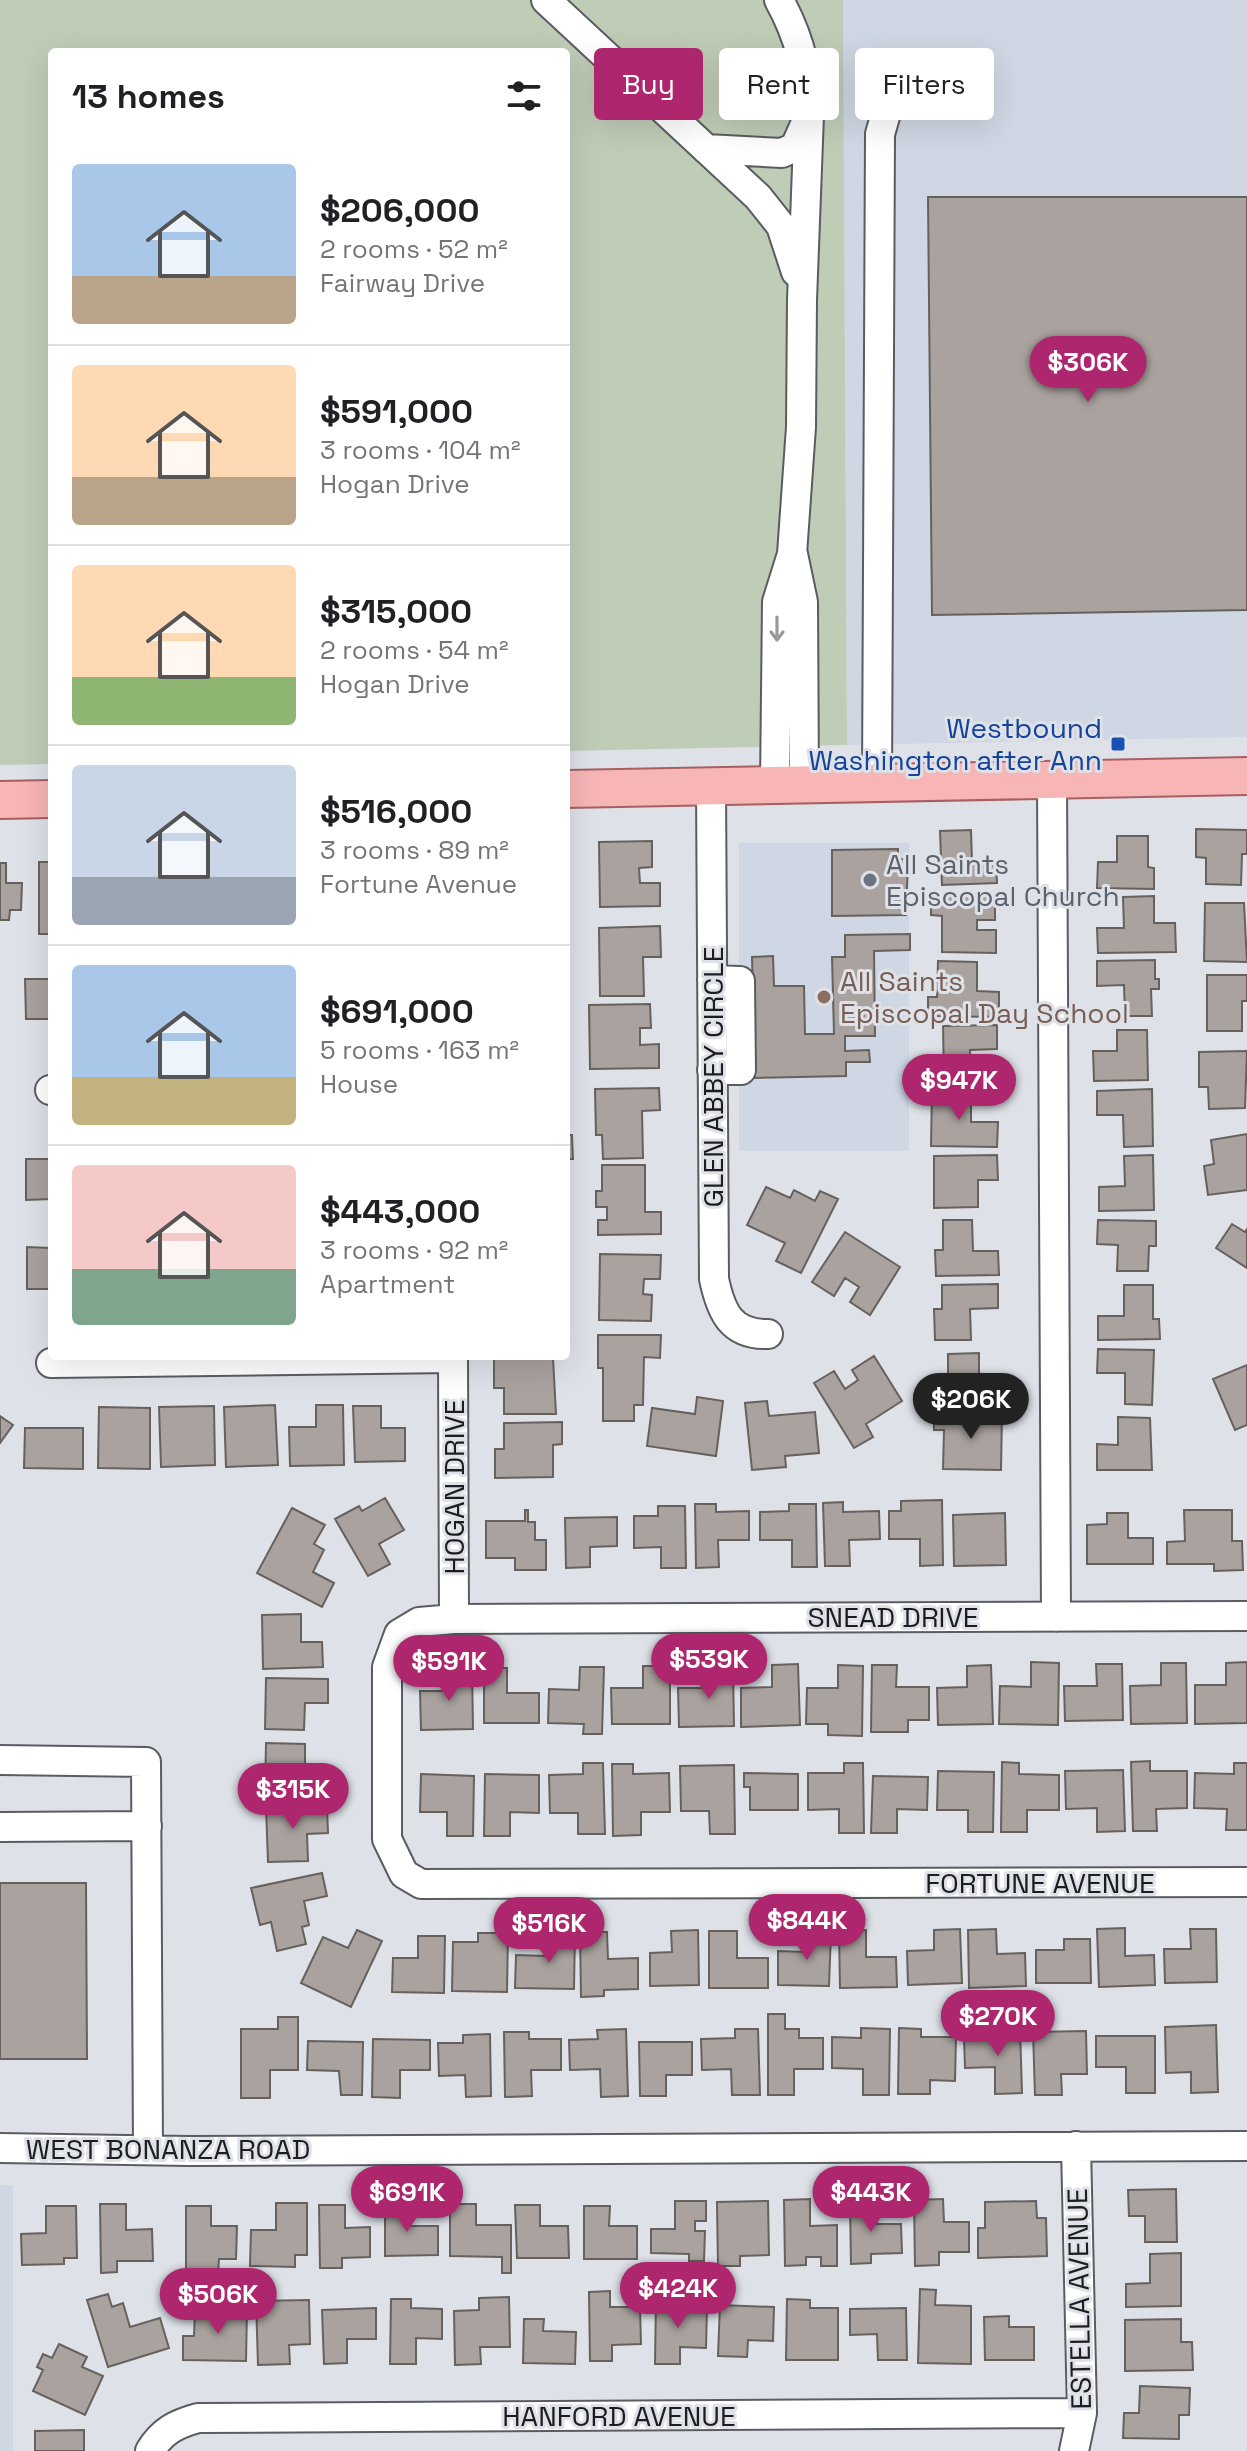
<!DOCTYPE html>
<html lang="en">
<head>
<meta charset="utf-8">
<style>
  :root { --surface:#fff; --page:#f6f6f6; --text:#202124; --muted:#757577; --line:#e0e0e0; --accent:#ae276e }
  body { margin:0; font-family:"Space Grotesk",sans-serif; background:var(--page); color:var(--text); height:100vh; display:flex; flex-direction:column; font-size:30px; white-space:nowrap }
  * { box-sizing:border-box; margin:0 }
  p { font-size:26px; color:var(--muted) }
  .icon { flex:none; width:44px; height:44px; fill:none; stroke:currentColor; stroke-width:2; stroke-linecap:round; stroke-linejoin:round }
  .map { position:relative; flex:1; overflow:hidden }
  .panel { position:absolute; left:48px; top:48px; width:522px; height:1312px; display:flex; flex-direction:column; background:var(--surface); border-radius:8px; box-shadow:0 8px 32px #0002 }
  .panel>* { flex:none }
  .guide { position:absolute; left:594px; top:48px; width:532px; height:72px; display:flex; gap:16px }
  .price { position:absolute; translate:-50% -68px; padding:0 18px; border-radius:28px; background:var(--accent); color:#fff; font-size:26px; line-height:52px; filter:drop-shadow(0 2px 4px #0008) }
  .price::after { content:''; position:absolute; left:50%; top:48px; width:24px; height:18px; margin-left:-12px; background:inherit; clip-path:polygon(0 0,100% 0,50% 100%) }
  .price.on { background:#222; color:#fff }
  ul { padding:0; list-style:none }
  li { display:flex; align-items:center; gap:24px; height:200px; padding:0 24px }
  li+li { border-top:2px solid var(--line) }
  li span { display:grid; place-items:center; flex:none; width:224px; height:160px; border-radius:8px; color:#555 }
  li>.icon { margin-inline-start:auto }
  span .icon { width:96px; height:96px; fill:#fffc; stroke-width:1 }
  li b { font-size:34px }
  h2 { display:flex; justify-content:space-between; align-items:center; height:96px; padding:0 24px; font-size:34px }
  .tag { padding:0 28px; border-radius:8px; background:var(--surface); box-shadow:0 8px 32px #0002; font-size:28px; line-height:72px }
  .tag.on { background:var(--accent); color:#fff }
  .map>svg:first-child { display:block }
  .built { fill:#d0d7e4 }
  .green { fill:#bfccb6 }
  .building { fill:#a9a29f; stroke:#67615e; stroke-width:2 }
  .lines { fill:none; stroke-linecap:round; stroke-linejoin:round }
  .minor-casing { stroke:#5a5c62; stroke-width:32 }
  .major-casing { stroke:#a75f62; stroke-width:40 }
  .minor { stroke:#fff; stroke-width:28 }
  .major { stroke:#f7b5b6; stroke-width:36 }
  .oneway { stroke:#99999b }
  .transit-dot { fill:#1a4fb4; stroke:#dee2e8; stroke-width:3 }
  .worship-dot { fill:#6b7280; stroke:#dee2e8; stroke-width:3 }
  .education-dot { fill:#8d6e63; stroke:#dee2e8; stroke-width:3 }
  .labels { text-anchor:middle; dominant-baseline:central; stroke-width:6; stroke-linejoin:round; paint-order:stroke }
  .transit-label { font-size:28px; fill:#164399; stroke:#dee2e8; text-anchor:end }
  .worship-label { font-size:28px; fill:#5b616d; stroke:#dee2e8; text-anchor:start }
  .education-label { font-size:28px; fill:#785e54; stroke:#dee2e8; text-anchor:start }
  .street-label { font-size:28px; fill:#1c1d20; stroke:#dee2e8 }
</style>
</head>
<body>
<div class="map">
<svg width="1247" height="2451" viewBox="0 0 1247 2451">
  <rect width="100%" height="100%" fill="#dee2e8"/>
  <path class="built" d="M843,0H1247V737L847,745Z
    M739,843H909V1151H739Z
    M0,2185H13V2451H0Z"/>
  <path class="green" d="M0,0H843L847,745L566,751V52H52V764L0,765Z"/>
  <path class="building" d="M928,197H1247V610L932,615Z
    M1196,829L1247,830V854H1242L1241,885L1206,884V858L1196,857Z
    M971,830L972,862H996L997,883L942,885L940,831Z
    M1117,836H1148V867L1154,868V889L1097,888L1098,862H1117Z
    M652,841V867L639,868L640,883H660V906L600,907L599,842Z
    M898,849V859H908L906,915L832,916V850Z
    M39,862H52V934H39Z
    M0,863H6V883H22L21,910H10L9,920H0Z
    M931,895L995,896V920H977V930H996V953L942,952V916L931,915Z
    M1154,896V923H1175L1176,952L1098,953L1097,928H1124L1123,897Z
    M1205,903H1244L1247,962L1204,961Z
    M660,926L661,957H643L644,996H600L599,928Z
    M910,934V950L874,951L875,1036H845V1051L869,1050L870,1062H846V1076L755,1078L752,957L773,956L774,986H804L805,1034H834L832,957H845V935Z
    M1155,960V979H1159V989H1151L1152,1016H1125L1124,985L1097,986V961Z
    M938,961L977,962V991L999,992V1017L928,1016V997H937Z
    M1207,975H1247V1001H1242V1031H1207Z
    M25,979H52V1019H26Z
    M650,1004L651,1028H640V1045L659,1044V1068L590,1069L589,1005Z
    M997,1025V1049L970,1050L971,1081L944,1082L943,1026Z
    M1117,1030H1147L1148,1080L1094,1081L1093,1051H1117Z
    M1247,1051L1245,1108L1209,1109L1208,1087H1199V1052Z
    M659,1088L660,1110L642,1111L643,1158L603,1159L602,1135H596L595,1089Z
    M1152,1089L1153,1146L1124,1147L1123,1115H1097V1091Z
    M932,1091H971V1122H998L997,1147L931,1146Z
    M1247,1134V1190L1208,1195L1204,1166L1214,1164L1211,1140Z
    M566,1135H572L573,1159H566Z
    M997,1155L998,1180H978V1207L934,1208V1156Z
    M1153,1155L1154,1210L1099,1211V1187L1125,1186L1124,1156Z
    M26,1159H52V1199L26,1200Z
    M602,1165H645V1212H661V1234L598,1235V1220H607V1207H596V1191H602Z
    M766,1187L790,1198L794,1190L815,1201L820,1191L838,1199L801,1273L776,1261L785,1243L747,1225Z
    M943,1220H972L973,1251H998L999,1275L936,1276L935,1250H943Z
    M1098,1220L1156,1221V1246H1149L1148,1271H1117L1118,1245L1097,1244Z
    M1232,1224L1245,1232L1247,1229V1268L1216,1248Z
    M845,1232L900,1267L870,1315L850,1302L859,1287L845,1278L834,1296L812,1282Z
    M51,1233L52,1289H27V1247L51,1248Z
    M600,1254L661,1255L660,1279H644L643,1294L652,1295L651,1321L599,1320Z
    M998,1284V1308L970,1309L971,1340H935L934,1309H942V1285Z
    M1124,1285H1153V1319H1159L1160,1339L1098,1340V1316H1124Z
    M598,1335H661L660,1358L644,1357L643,1405H634V1421H603V1368H598Z
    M1098,1349L1154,1350L1152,1405L1125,1404V1373H1097Z
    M979,1353V1380H998V1405L940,1406V1377H948V1354Z
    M874,1356L902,1401L866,1424L873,1437L854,1448L814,1383L834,1371L845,1389L858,1380L852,1370Z
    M494,1358H553L556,1414H504V1388H494Z
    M1247,1365V1425L1235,1430L1213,1379Z
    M697,1397L723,1401L716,1456L647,1446L652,1408L695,1414Z
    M767,1401L769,1416L815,1412L819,1453L785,1456L786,1467L752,1470L745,1403Z
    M275,1405L278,1465L226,1467L224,1407Z
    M316,1405H343L344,1465L290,1466L289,1427H316Z
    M214,1406L215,1465L161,1467L159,1407Z
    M353,1406H381V1428H405V1461L355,1462Z
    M99,1407L150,1408V1469L98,1468Z
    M934,1414H1002L1001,1470L943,1469L944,1430H934Z
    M0,1416L13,1425L0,1443Z
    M1118,1417L1150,1418L1152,1470H1097V1444L1118,1445Z
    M562,1422V1444L553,1445V1477L495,1478V1449H504V1423Z
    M25,1428H83V1469L24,1468Z
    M385,1498L404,1530L379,1544L390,1564L368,1576L335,1519L359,1506L362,1511Z
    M942,1500L943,1565L920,1566V1539H889V1511H901V1501Z
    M843,1502V1512L879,1511L880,1539L849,1540L850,1566H825L823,1503Z
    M695,1504H716V1512L749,1511V1540H718L719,1567L696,1568Z
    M789,1504H816L817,1567H792V1540H760V1512L789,1511Z
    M658,1506H685L686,1568H661V1547L634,1548V1516H658Z
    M292,1508L325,1525L314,1544L324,1550L313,1572L334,1583L322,1607L257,1573Z
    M525,1510H528V1522H535V1540H546V1570H515V1558H486V1521H525Z
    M1184,1510H1232V1541H1242L1243,1570L1214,1571V1564H1167V1542L1185,1541Z
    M1005,1513L1006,1565L954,1566L953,1515Z
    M1107,1513H1128V1538H1153V1564H1087V1525L1107,1524Z
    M617,1517V1546L590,1547V1567L566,1568L565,1518Z
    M301,1614V1642H322L323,1667L263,1669L262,1615Z
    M1031,1662L1059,1663L1058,1725L999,1724L1000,1686L1031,1687Z
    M1247,1662V1723L1195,1724V1685H1226V1663Z
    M1161,1663H1186L1187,1723L1131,1724L1130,1686L1161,1685Z
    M798,1664L800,1725L741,1727V1688L772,1687V1665Z
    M1096,1664H1122L1123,1720L1065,1721L1064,1686H1097Z
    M838,1665L863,1666L862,1736L828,1735V1724H806L807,1688H838Z
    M872,1665H897L896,1687H929V1720H908V1732H871Z
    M991,1665L993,1724L938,1725L937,1688L967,1687V1666Z
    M643,1666H670V1724H612L611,1688H643Z
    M472,1667L473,1729L421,1730L420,1691H446V1668Z
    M580,1667H604L602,1734H583L584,1724L548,1723L549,1689L579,1690Z
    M707,1667H733L734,1726L679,1727L678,1688H708Z
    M484,1668H507V1693H539V1723H484Z
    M266,1678L328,1679V1703H305L304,1730L265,1729Z
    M266,1743L305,1744V1771H329L328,1797L265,1796Z
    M1150,1761V1771H1187V1808L1156,1809L1157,1831H1133L1131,1762Z
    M1002,1762L1019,1763V1774L1059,1775V1810H1027V1832H1001Z
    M583,1763H603L605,1834H578V1813H550L549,1775L583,1774Z
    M844,1763H863L864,1833H839V1809L808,1810V1773H844Z
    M1234,1763H1247V1830H1226L1227,1809L1194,1808L1195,1773L1234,1774Z
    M612,1764H633V1774L669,1773L670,1812H641V1835L613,1836Z
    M734,1765L735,1834H710L709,1811H681L680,1766Z
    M1123,1770L1125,1831L1097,1832V1808L1066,1809L1065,1771Z
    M938,1771L994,1772L993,1832H968V1810H937Z
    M744,1773L798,1774V1810H750V1787H744Z
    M421,1774L474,1776L473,1836H447V1812H420Z
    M485,1774L539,1775V1813L510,1812V1836H484Z
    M873,1776L928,1777L927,1810L897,1809V1833H871Z
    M327,1806L328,1833L307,1834L308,1861L268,1862L266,1807Z
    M322,1873L327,1896L304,1901L309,1925L302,1927L306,1944L277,1951L271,1922L260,1925L251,1888Z
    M0,1883H86L87,2059H0Z
    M1125,1928V1956L1154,1955L1155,1985L1099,1987L1097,1929Z
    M960,1929L962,1983L908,1985L907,1951L934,1950V1930Z
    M996,1929L997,1954L1025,1953L1026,1986L969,1988L968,1930Z
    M1190,1929H1216L1217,1982L1165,1983L1164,1949H1191Z
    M357,1930L382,1941L351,2007L301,1983L323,1937L348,1948Z
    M698,1930L699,1985L650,1986V1953L672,1952L671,1931Z
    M866,1930V1957H896L897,1987L840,1988L839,1931Z
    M709,1931H737V1958H768V1988H709Z
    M805,1931L831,1932L829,1986L778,1985V1951L805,1952Z
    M580,1932H607L608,1959L638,1958V1989L604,1990V1996L581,1997Z
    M478,1933H508L507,1992L452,1991L453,1942H478Z
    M547,1933H575L574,1989L515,1988L516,1955L547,1956Z
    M418,1936H445L444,1993L392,1992L393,1958H418Z
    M1064,1939H1090L1091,1983H1036V1950H1064Z
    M768,2014H785V2029H799V2038H823V2069H794V2095H768Z
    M278,2017H298V2070H270V2098H241V2029H278Z
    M1216,2025L1218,2092L1191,2093V2072L1166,2073L1165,2027Z
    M861,2028L890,2029L889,2095H863V2069L832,2068V2037L861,2038Z
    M899,2028L921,2029V2037H956L955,2081L930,2080V2094H898Z
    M626,2029L628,2096L601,2097L600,2069L570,2070L569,2040L598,2039L597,2030Z
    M735,2029H758L760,2095H732L731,2069L702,2070L701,2039L735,2038Z
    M995,2029H1020L1022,2093L995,2094V2067L965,2068L964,2037L995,2036Z
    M1086,2031L1087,2074H1061L1062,2095H1035L1033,2032Z
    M504,2032H529V2039H561V2070H531L532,2096L505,2097Z
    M490,2034L491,2096L466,2097L465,2075L439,2076L438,2043H463V2035Z
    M1096,2036H1155V2093H1126V2067H1096Z
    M373,2039L430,2040V2070H400V2098L372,2097Z
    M308,2041L363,2042L362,2095H341L339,2071L307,2070Z
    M639,2042H692V2075H666V2096H640Z
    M1176,2189L1177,2242H1145V2216H1129L1128,2190Z
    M810,2199V2226L837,2225V2266H821V2257H806V2265L785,2266L784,2200Z
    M943,2199L944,2222H969V2252H939V2265L915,2266L914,2200Z
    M675,2201H706V2221H695V2231H705L704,2261H689V2254L651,2253V2229H675Z
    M768,2201L769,2255L740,2256V2266H718L717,2202Z
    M1036,2201L1037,2218H1046L1047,2256L978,2258V2228H985V2202Z
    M385,2202H407V2226H438V2255L385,2256Z
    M850,2202H876L877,2224H901L902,2253L871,2254V2263L851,2264Z
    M276,2203H307V2255H295V2267L250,2266L251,2230H276Z
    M100,2204H126V2230L152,2229L153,2261H117V2272L101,2273Z
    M450,2204H476V2225H511V2273H502V2257L450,2256Z
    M319,2205H345V2228L370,2227V2257L342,2258V2268H320Z
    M515,2205H540V2226H568L569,2258H517Z
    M46,2206H76L77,2258H64V2264L22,2265L21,2234L46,2233Z
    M186,2206H211V2226H237L236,2259H219L218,2274L203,2273L202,2283H186Z
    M584,2206H610L609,2226H637V2259H584Z
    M1181,2253V2306L1126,2307V2284L1150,2283V2254Z
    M920,2289L936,2290L935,2305L971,2306V2364L918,2363Z
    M610,2291V2307H640L641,2344L612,2345V2361H590L589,2292Z
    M108,2294L112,2307L123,2303L130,2327L160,2318L169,2348L108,2367L87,2300Z
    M509,2297L510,2347H480L481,2364L455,2365L454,2311L479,2310V2298Z
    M656,2297H678V2307H707L706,2348L680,2347V2364H655Z
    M391,2299H411V2308L442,2309V2339L416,2338V2364H390Z
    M787,2299L810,2300V2308H838V2360H786Z
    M309,2300L310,2344L289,2345L290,2364L258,2365L256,2301Z
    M720,2305L774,2307L773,2341L748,2340L747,2357L718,2356Z
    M195,2308L247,2309L246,2361L183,2360V2336H194Z
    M376,2308V2339H347V2363L324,2364L322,2310Z
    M906,2308L907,2360H878L877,2334L850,2335V2309Z
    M1009,2316V2327H1034V2360H985L984,2317Z
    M524,2319H544L543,2331L576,2332L575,2364L523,2363Z
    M1181,2319V2342H1192L1193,2370L1125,2371V2320Z
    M59,2344L87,2357L82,2367L103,2376L85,2415L33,2391L43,2370L37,2367L43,2354L52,2358Z
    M1140,2386L1190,2388L1189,2415H1179V2439L1123,2438L1124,2413H1139Z
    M84,2430V2451H35V2431Z"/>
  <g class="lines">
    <g class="minor-casing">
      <path id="minor" d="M546,0L758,197L781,226L796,272
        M706,149L782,153L795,147L807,120
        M793,554L803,602L804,784
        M1052,780L1056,1617
        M775,784L777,602L792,554L801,427L802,300L809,115C809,74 799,36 779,0
        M877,784L880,134L891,96
        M711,786L714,1279C721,1312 731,1335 768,1334
        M712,980L740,981L741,1070H712
        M50,1090H52
        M453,1356L454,1619
        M51,1363L453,1358
        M1247,1616L454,1619L419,1622L399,1634L387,1667V1839L404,1874L421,1884L1247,1882
        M0,1760L146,1762L148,2150
        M0,1827L147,1826
        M0,2148L189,2151L1247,2146
        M150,2451C162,2431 176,2424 198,2418L1082,2413
        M1074,2451L1082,2413L1076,2146"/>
    </g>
    <g class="major-casing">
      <path id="major" d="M566,789L1247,776
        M0,800L52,799"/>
    </g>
    <use href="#minor" class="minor"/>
    <use href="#major" class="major"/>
  </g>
  <defs><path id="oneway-shaft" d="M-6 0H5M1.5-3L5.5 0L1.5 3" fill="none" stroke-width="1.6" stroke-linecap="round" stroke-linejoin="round" transform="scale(2)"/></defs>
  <use class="oneway" href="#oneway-shaft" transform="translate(777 629) rotate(90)"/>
  <rect class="transit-dot" x="1110" y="736" width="16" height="16" rx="4"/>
  <circle class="worship-dot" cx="870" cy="880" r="8"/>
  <circle class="education-dot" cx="824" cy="997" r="8"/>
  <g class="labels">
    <g class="transit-label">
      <text x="1102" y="728">Westbound<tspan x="1102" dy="32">Washington after Ann</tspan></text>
    </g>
    <g class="worship-label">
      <text x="886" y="864">All Saints<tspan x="886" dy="32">Episcopal Church</tspan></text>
    </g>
    <g class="education-label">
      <text x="840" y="981">All Saints<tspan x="840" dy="32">Episcopal Day School</tspan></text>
    </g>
    <g class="street-label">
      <text transform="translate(713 1077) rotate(-90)">GLEN ABBEY CIRCLE</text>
      <text transform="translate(454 1487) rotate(-90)">HOGAN DRIVE</text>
      <text x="893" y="1617">SNEAD DRIVE</text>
      <text x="1040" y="1883">FORTUNE AVENUE</text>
      <text x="168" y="2149">WEST BONANZA ROAD</text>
      <text transform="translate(1079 2299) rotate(-91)">ESTELLA AVENUE</text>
      <text x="619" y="2416">HANFORD AVENUE</text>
    </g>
  </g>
</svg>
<b class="price" style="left:1088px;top:404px">$306K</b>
<b class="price" style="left:959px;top:1122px">$947K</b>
<b class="price on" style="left:971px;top:1441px">$206K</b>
<b class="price" style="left:709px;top:1701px">$539K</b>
<b class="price" style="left:449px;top:1703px">$591K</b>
<b class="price" style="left:293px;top:1831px">$315K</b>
<b class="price" style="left:807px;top:1962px">$844K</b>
<b class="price" style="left:549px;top:1965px">$516K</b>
<b class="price" style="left:998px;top:2058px">$270K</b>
<b class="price" style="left:407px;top:2234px">$691K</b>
<b class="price" style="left:871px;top:2234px">$443K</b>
<b class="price" style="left:678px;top:2330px">$424K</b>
<b class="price" style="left:218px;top:2336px">$506K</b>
<div class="guide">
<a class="tag on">Buy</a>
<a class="tag">Rent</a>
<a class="tag">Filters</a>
</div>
<section class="panel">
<h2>13 homes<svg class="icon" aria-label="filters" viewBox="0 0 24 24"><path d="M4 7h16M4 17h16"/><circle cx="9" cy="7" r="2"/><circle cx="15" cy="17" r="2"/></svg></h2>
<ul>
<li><span style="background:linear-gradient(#a9c7e8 70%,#b9a48a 0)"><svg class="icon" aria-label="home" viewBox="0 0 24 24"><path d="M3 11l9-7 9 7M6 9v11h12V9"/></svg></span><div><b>$206,000</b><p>2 rooms · 52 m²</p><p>Fairway Drive</p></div></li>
<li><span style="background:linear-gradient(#ffd9b3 70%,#b9a48a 0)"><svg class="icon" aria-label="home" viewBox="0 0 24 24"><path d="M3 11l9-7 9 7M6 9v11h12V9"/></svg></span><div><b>$591,000</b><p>3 rooms · 104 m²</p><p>Hogan Drive</p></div></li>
<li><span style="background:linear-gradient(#ffd9b3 70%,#8fb573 0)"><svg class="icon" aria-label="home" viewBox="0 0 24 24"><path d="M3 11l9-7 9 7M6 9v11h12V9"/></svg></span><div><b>$315,000</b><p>2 rooms · 54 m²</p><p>Hogan Drive</p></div></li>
<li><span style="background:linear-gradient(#c9d6e8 70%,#9aa5b1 0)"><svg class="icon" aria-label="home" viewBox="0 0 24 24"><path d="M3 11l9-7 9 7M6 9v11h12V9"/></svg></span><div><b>$516,000</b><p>3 rooms · 89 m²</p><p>Fortune Avenue</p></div></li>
<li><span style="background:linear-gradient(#a9c7e8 70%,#c2b280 0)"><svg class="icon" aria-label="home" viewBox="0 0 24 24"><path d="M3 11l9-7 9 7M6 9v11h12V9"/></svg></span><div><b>$691,000</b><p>5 rooms · 163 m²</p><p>House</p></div></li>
<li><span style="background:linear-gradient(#f6c9c9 65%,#7fa58c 0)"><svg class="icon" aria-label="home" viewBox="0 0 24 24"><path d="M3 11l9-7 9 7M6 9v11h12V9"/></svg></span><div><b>$443,000</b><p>3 rooms · 92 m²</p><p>Apartment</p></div></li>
</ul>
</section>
</div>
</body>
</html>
